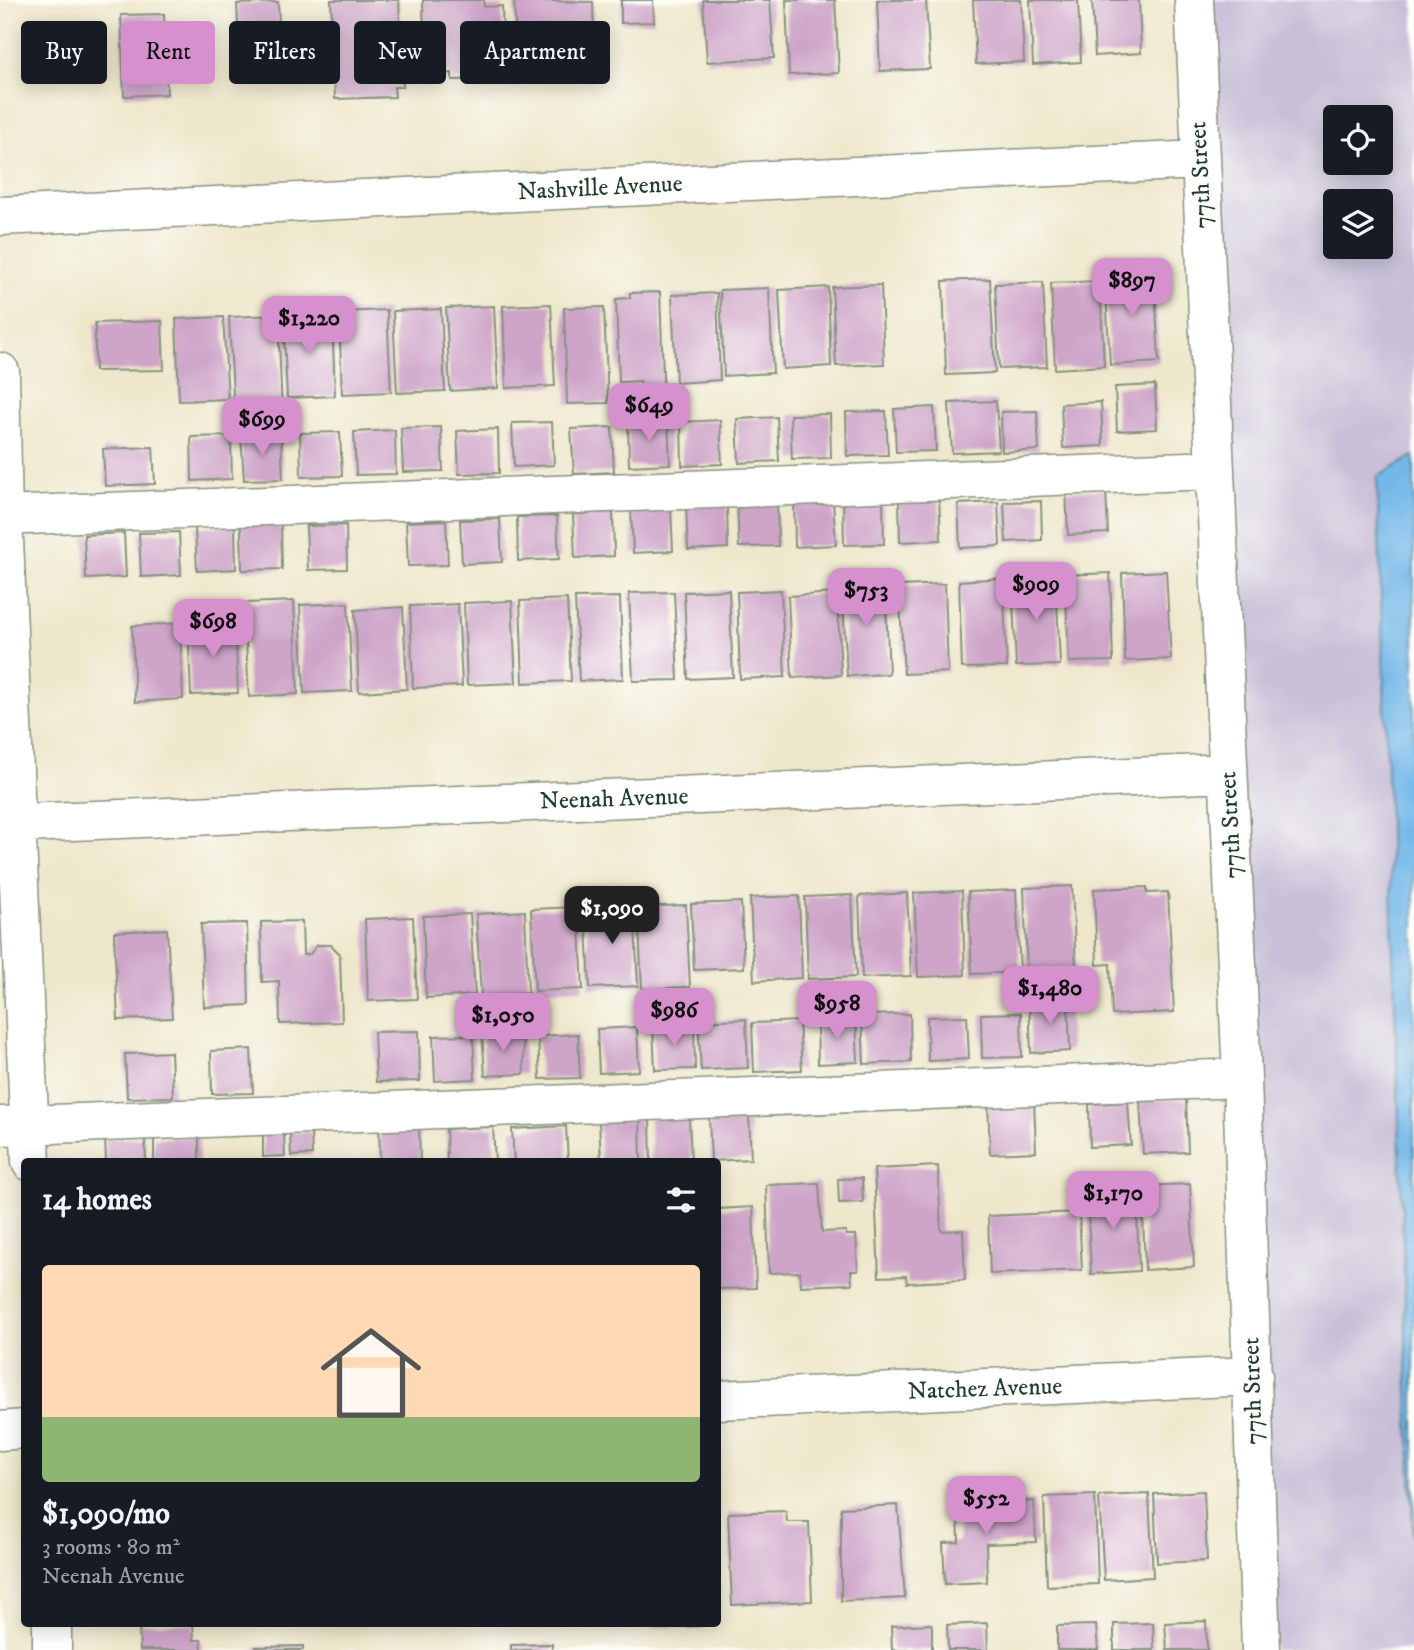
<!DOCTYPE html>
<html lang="en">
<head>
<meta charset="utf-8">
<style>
  :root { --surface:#171b24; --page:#20242c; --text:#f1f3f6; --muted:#9ea1a6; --line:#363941; --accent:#d690ce }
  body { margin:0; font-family:"IM FELL DW Pica",serif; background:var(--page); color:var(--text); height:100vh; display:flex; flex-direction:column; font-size:26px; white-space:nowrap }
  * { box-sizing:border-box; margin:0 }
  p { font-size:23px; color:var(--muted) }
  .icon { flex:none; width:38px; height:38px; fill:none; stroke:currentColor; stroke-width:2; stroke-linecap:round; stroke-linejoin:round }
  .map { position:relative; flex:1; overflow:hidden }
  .details { position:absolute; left:21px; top:1158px; width:700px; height:469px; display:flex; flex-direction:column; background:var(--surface); border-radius:7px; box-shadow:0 4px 18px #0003 }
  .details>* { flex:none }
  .top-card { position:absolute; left:21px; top:21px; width:700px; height:63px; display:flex; gap:14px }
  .controls { position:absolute; left:1323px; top:105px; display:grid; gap:14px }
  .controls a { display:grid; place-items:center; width:70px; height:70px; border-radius:7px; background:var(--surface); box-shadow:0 4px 18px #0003; font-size:35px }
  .price { position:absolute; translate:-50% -60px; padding:0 16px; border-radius:14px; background:var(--accent); color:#111; font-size:23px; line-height:46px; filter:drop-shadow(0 2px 4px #0008) }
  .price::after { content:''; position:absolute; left:50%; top:42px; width:21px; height:16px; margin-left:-10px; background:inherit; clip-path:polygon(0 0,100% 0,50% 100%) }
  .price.active { background:#222; color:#fff }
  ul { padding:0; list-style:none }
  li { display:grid; align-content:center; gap:14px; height:371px; padding:0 21px }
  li+li { border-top:2px solid var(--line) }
  li span { display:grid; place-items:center; height:217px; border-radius:7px; color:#555 }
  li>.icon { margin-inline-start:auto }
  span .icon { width:126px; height:126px; fill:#fffc; stroke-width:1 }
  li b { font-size:30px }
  h2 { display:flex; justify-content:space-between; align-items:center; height:84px; padding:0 21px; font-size:30px }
  .tag { padding:0 24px; border-radius:7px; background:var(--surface); box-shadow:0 4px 18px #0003; font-size:24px; line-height:63px }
  .tag.active { background:var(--accent); color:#111 }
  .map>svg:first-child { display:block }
  .industrial { fill:#c8c0d8; fill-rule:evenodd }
  .water { fill:#73b8e9; stroke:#497a8e; stroke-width:2 }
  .building { fill:#cea4c9 }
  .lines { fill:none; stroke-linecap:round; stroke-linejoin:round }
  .minor-casing { stroke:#869280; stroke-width:41 }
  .minor { stroke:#fff; stroke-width:38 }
  .labels { text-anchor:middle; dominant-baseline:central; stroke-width:5; stroke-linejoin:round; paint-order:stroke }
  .street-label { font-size:24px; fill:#1f3d34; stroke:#fdfcf7 }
</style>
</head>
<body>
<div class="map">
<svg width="1414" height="1650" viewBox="0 0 1414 1650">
  <rect width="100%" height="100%" fill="#fdfcf7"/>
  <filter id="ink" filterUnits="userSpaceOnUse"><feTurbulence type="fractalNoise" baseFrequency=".0143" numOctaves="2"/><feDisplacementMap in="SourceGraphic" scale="14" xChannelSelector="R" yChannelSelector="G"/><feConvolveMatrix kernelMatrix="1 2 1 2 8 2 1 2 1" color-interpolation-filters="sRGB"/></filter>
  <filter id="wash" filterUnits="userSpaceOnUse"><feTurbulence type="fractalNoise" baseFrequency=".00686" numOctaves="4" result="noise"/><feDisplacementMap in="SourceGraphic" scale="28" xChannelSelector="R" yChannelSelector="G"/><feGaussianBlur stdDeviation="1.57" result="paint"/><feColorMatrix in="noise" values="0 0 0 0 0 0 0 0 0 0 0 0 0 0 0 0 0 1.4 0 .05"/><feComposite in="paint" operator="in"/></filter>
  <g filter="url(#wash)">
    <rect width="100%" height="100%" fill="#eee7cb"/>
    <path class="industrial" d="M1205,0H1414V1650H1274ZM1335,117H1381V163H1335ZM1335,201H1381V247H1335Z"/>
    <path class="water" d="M1414,456V1568L1377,477Z"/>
    <g id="blocks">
      <path class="building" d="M331,0H399L403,87H394L395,97L335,99Z
        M423,0H484V7L502,6L504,79L452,80V73L425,74Z
        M514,0L593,2L595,74L544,76L543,69L517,70Z
        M621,0H653L654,22L621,23Z
        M703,0H770L774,58L707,62Z
        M786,0H835L839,73L789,75Z
        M877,0H926L930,69L880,71Z
        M973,0H1021L1024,62L976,64Z
        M1030,0H1078L1081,62L1033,65Z
        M1092,0H1139L1141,53L1095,56Z
        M278,2L280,47L239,48L237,4Z
        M164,14L167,94L124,96L121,15Z
        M1154,270L1159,362L1110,365L1105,273Z
        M990,279L995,373L946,375L943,281Z
        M1100,281L1104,366L1055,369L1051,283Z
        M1043,282L1047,367L999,369L995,284Z
        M881,285L884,364L836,366L832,287Z
        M828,287L831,366L783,369L779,290Z
        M769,288L773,373L724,376L720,290Z
        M660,292L664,402L640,403V381L619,382L616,299L630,298V293Z
        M717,293L720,380L676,383L672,295Z
        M551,304L555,386L506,388L503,306Z
        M494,306L498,388L450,391L446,308Z
        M604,307L608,403L567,404L564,308Z
        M441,309L445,391L397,393L393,311Z
        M387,310L391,392L342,394L339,312Z
        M332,314L335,396L287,398L283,316Z
        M278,315L282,413L234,416L229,317Z
        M223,317L228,399L179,401L176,319Z
        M162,321L164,370L95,371V323Z
        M1155,385L1157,429L1117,431L1115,387Z
        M996,401L999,451L952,453L949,403Z
        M1101,402L1103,446L1063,448L1061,404Z
        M934,407L936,451L896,452L894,409Z
        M886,411L888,455L847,456L846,412Z
        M1037,411L1039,450L1002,452L1001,412Z
        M830,414L831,458L792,459L790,415Z
        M777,417L779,461L739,463L737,419Z
        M668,420L670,464L629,466L628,422Z
        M720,420L722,464L682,466L681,422Z
        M552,422L554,465L514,467L512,423Z
        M441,427L443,471L403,472L401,428Z
        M612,427L614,472L574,474L571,429Z
        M498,429L499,473L459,474L457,431Z
        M395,430L396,474L356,475L354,432Z
        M340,432L342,476L301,477L300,433Z
        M281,434L283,479L244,480L241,436Z
        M231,436L232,479L192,481L191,437Z
        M153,447L155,484L105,486L103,449Z
        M1106,490L1108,533L1068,535L1066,491Z
        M939,496L941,540L900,542L899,498Z
        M883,500L884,544L844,545L843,501Z
        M833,501L836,545L795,547L794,503Z
        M1041,501L1042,540L1006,542L1004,502Z
        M777,502L778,546L739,547L737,503Z
        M998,502L1000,546L960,548L958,504Z
        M727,505L728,548L688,550L686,506Z
        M671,508L673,551L633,553L631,509Z
        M613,512L614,556L575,558L573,514Z
        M557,516L559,559L518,561L517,517Z
        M500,519L502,562L462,564L460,520Z
        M446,520L448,565L408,566L406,522Z
        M281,524L282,569L242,570L241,526Z
        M346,525L347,569L308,570L306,526Z
        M235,526L236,569L197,571L195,527Z
        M179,532L181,575L141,577L139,533Z
        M124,533L126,577L86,579L84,535Z
        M1166,571L1171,659L1125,661L1122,573Z
        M1110,573L1113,661L1069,662L1065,575Z
        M1056,577L1060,665L1016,666L1012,579Z
        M1003,578L1007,667L962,668L959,581Z
        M885,580L889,674L847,676L842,581Z
        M945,584L948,672L904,674L899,586Z
        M729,590L733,677L688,679L684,592Z
        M781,590L785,677L740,679L737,592Z
        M674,592L678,680L633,681L629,593Z
        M837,593L841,675L792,678L788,596Z
        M620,597L623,679L579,681L575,598Z
        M567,599L571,681L523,683L520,601Z
        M294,601L298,694L249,697L244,603Z
        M512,601L516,683L467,685L464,603Z
        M348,603L352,691L304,693L300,605Z
        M458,604L462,686L413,688L410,606Z
        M403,607L407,689L359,692L355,610Z
        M235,622L238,693L191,695L188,624Z
        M180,623L183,699L135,702L132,626Z
        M1072,886L1076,968L1027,971L1024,888Z
        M1147,887V893L1168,892L1174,1012L1112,1015L1110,964L1097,965L1094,889Z
        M1016,890L1020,972L972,974L968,892Z
        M962,891L965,975L918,977L914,893Z
        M907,893L911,976L862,978L859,896Z
        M852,895L856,977L808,979L805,897Z
        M799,896L802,978L754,981L750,898Z
        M741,902L744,968L694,970L691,904Z
        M634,903L638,986L590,988L586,906Z
        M686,905L690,987L642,989L638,907Z
        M579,907L583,989L535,991L531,909Z
        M525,911L528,993L481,996L476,914Z
        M470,914L475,995L426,998L423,916Z
        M413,917L417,999L368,1001L365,919Z
        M302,921L303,955L310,954L317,945H331L340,954L342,1022L280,1024L279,981L262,982L261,922Z
        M247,923L249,1005L204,1007L201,924Z
        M167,929L172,1018L118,1020L114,932Z
        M1068,998L1070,1051L1031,1053L1029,1000Z
        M1021,1013L1022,1057L982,1058L981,1014Z
        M910,1014L911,1062L864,1064L862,1015Z
        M967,1016L969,1059L928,1061L927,1017Z
        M746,1019L748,1068L701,1070L698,1021Z
        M856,1019L858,1062L818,1064L817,1020Z
        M799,1021L802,1070L754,1072L752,1023Z
        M694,1025L695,1069L655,1070L653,1027Z
        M637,1027L639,1071L599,1073L597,1029Z
        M523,1030L524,1074L485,1076L482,1032Z
        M419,1031L420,1081L376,1082L374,1032Z
        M578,1034L580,1078L540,1079L538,1036Z
        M473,1035L475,1079L435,1081L433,1036Z
        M251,1049L253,1093L212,1094L211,1051Z
        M171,1052L173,1097L127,1098L125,1054Z
        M1034,1099L1036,1152L990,1154L988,1101Z
        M1186,1099L1188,1152L1143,1154L1140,1101Z
        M1128,1102L1131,1145L1090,1147L1089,1104Z
        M749,1115L751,1159L711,1161L709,1117Z
        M689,1117L691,1161L651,1162L650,1118Z
        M640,1119L641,1162H601L599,1121Z
        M419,1123L420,1162H380L379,1125Z
        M566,1126L568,1162H514L512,1129Z
        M493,1127L495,1162H447L446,1129Z
        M311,1132L312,1155L291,1156L290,1133Z
        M263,1134H284L285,1156L263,1157Z
        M199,1137V1162H154V1138Z
        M145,1138L146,1162H106L105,1139Z
        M938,1166L941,1231L963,1230L965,1280L907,1283L906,1276L879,1277L874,1169Z
        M862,1178L863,1202L839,1203L838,1179Z
        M819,1183L822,1232L846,1231V1235H856L858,1271H851L852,1284L801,1286L800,1272L769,1273L766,1185Z
        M1190,1184L1194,1267L1145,1270L1142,1186Z
        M1136,1188L1139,1271L1091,1274L1087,1191Z
        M753,1207L756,1288L718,1289V1209Z
        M1079,1212L1082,1270L990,1274L988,1216Z
        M1204,1491L1207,1561L1157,1563L1154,1494Z
        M1149,1494L1153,1577L1104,1580L1099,1496Z
        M994,1495V1503L1034,1501L1036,1542L986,1544L987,1582L945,1584L943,1543L959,1542L958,1505L980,1504V1496Z
        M1095,1495L1098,1584L1047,1586L1044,1497Z
        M898,1505L905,1598L841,1601V1508Z
        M786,1511L787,1522H809L812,1601L732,1605L728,1513Z
        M1206,1621L1207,1650H1167L1165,1623Z
        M987,1623L988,1650H948L947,1625Z
        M1153,1623L1154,1650H1114V1624Z
        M139,1624H193L194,1640H201L202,1650H140Z
        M650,1624H702V1626L650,1628Z
        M932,1624V1650H892L891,1626Z
        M1096,1625L1098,1650H1057V1626Z
        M552,1644V1650H511V1645Z
        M303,1646V1650H256V1647Z"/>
    </g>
  </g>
  <g filter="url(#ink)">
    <use href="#blocks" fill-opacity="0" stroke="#869280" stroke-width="2"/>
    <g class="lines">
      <g class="minor-casing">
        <path id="minor" d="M1194,0L1242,1078L1261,1650
          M0,216L1200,160
          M0,372L3,516L31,1162
          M0,516L1215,470
          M0,824L1228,773
          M0,1126L1242,1078
          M718,1400L1253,1376
          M0,1431L24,1429
          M52,1624V1650"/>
      </g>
      <use href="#minor" class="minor"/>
    </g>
  </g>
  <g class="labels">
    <g class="street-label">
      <text transform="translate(1201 175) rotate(-93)">77th Street</text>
      <text transform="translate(600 188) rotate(-3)">Nashville Avenue</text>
      <text transform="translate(614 799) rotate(-2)">Neenah Avenue</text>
      <text transform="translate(1231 825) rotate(-93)">77th Street</text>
      <text transform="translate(985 1389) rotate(-2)">Natchez Avenue</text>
      <text transform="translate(1253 1391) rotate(-92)">77th Street</text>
    </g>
  </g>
</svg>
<div class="controls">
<a><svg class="icon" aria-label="locate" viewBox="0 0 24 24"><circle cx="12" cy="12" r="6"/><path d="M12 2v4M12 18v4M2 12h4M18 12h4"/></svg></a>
<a><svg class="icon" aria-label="layers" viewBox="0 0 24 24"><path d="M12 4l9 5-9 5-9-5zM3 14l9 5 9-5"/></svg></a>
</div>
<b class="price" style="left:1132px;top:318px">$897</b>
<b class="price" style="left:309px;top:356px">$1,220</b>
<b class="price" style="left:649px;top:443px">$649</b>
<b class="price" style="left:262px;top:457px">$699</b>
<b class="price" style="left:1036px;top:622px">$909</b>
<b class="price" style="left:866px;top:628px">$753</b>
<b class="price" style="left:213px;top:659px">$698</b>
<b class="price active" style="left:612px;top:946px">$1,090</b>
<b class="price" style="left:1050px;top:1026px">$1,480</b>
<b class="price" style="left:837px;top:1041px">$958</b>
<b class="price" style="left:674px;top:1048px">$986</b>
<b class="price" style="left:503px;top:1053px">$1,050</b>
<b class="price" style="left:1113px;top:1231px">$1,170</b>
<b class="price" style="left:986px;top:1536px">$552</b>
<div class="top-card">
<a class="tag">Buy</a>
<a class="tag active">Rent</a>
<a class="tag">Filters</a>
<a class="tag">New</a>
<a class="tag">Apartment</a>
</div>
<section class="details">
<h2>14 homes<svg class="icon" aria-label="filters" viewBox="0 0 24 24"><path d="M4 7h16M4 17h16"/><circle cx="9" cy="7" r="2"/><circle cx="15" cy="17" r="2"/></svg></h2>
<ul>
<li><span style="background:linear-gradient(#ffd9b3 70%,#8fb573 0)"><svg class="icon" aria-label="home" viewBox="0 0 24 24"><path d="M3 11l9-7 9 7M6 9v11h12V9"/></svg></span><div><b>$1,090/mo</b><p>3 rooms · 80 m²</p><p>Neenah Avenue</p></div></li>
</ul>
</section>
</div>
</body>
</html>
